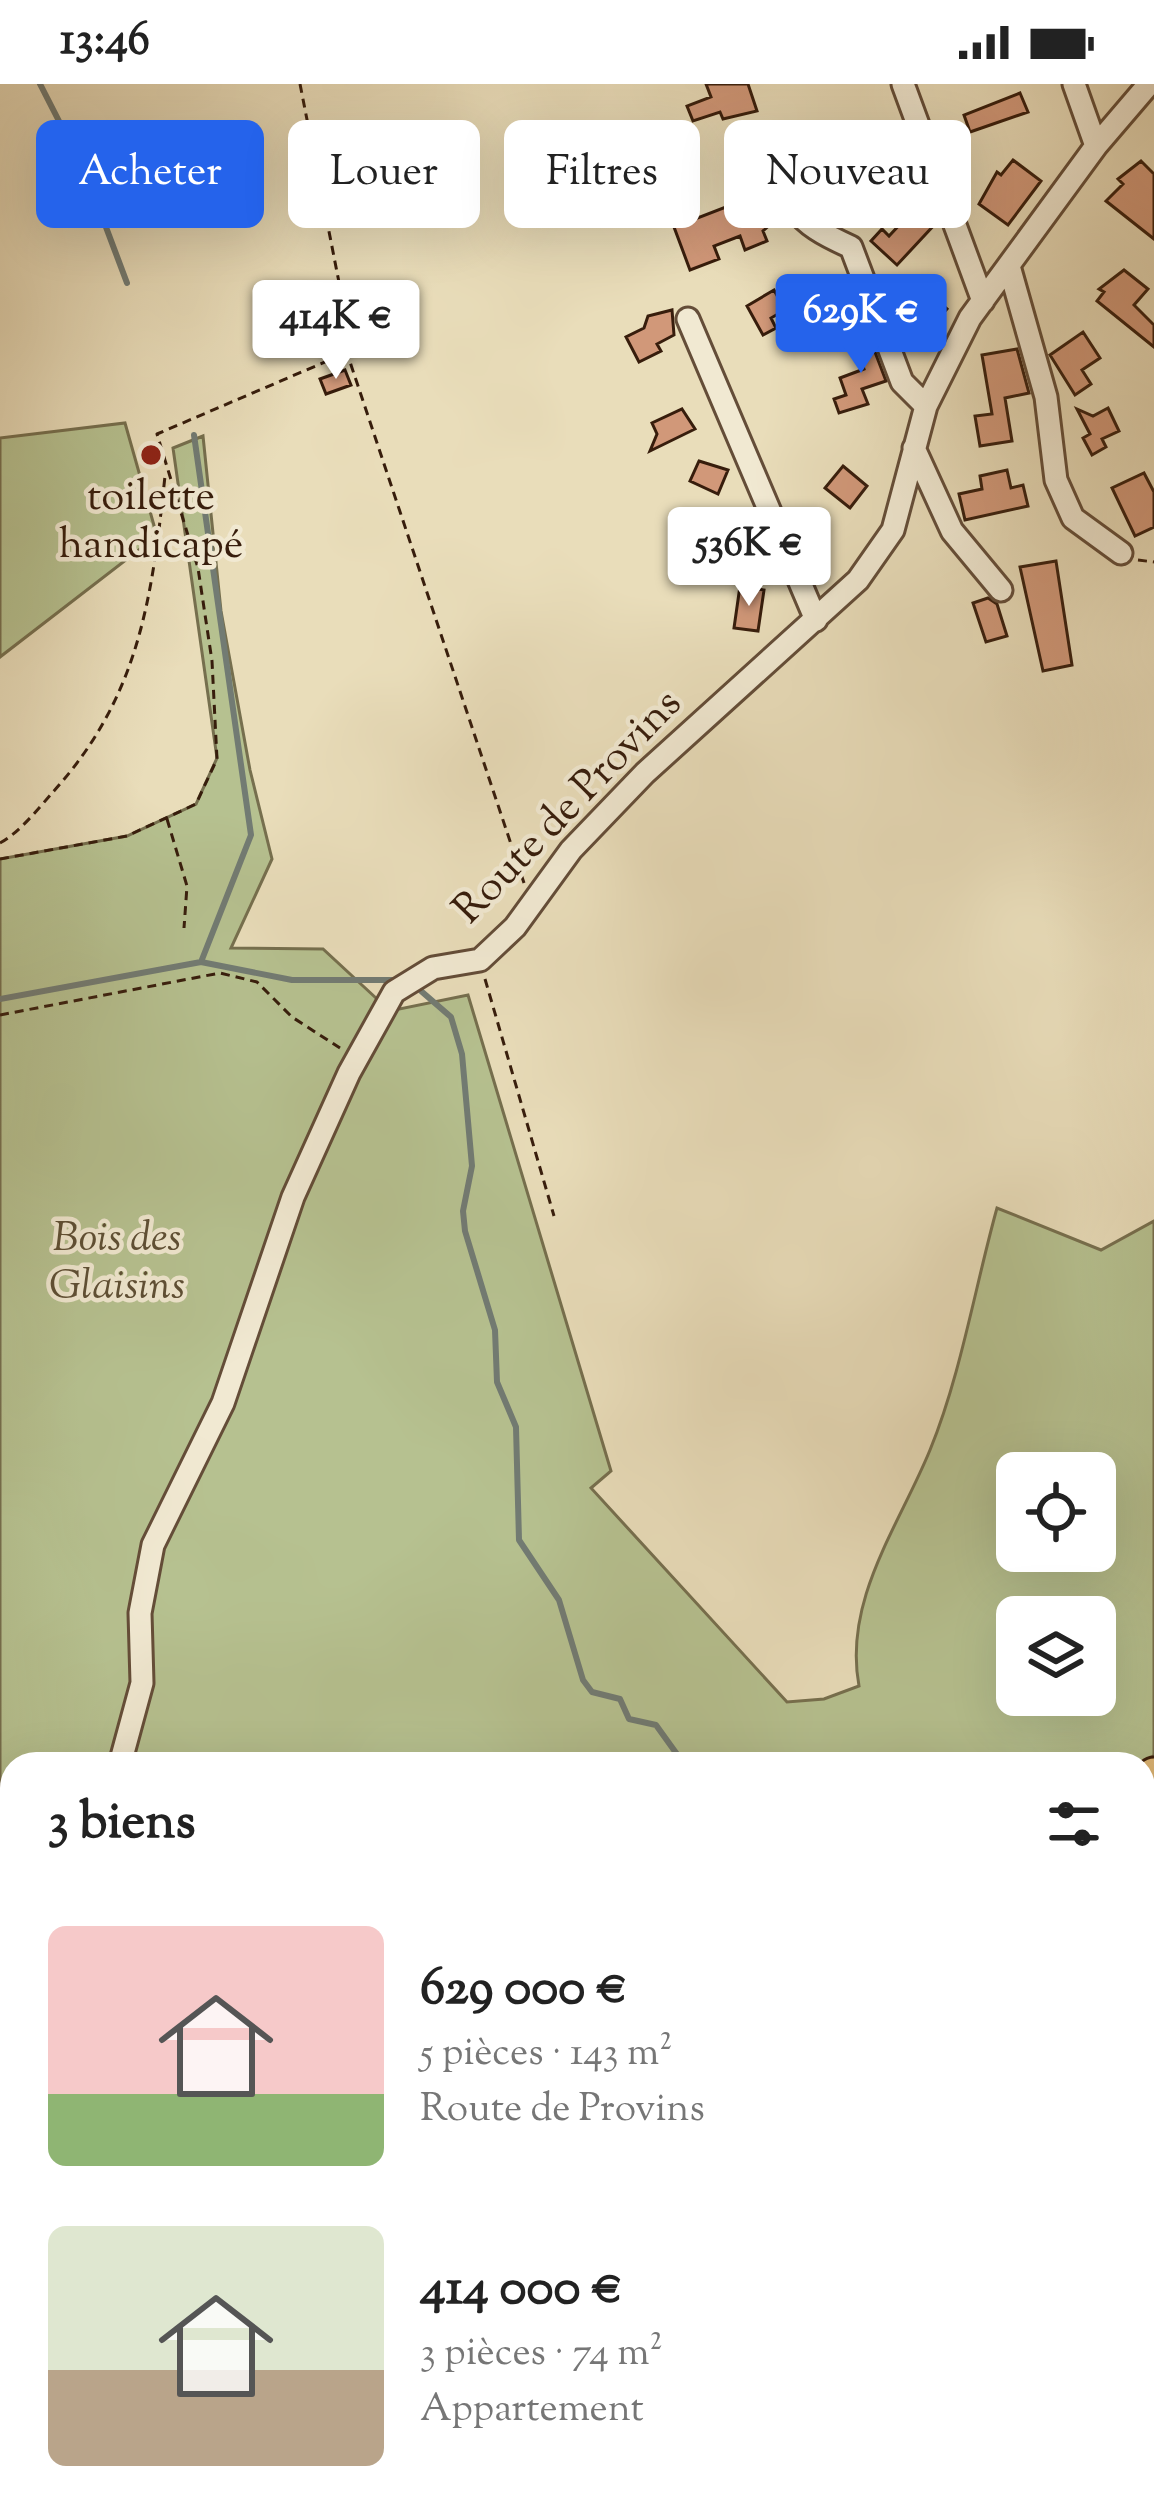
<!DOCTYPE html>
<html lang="fr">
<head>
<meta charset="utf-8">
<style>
  :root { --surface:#fff; --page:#f6f6f6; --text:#222; --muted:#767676; --accent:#2563eb }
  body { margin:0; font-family:"Sorts Mill Goudy",serif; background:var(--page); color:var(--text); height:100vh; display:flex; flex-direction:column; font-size:45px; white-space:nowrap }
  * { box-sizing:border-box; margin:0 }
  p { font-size:39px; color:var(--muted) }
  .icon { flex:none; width:66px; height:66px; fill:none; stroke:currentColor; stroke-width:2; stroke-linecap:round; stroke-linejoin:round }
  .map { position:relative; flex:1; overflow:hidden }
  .drawer { position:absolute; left:0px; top:1668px; width:1155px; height:768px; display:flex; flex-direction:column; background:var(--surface); border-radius:36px 36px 0 0; box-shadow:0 12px 48px #0002 }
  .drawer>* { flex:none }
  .banner { position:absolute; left:36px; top:36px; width:1083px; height:108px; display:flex; gap:24px }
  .tools { position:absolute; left:996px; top:1368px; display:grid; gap:24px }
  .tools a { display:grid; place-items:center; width:120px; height:120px; border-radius:18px; background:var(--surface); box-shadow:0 12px 48px #0002; font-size:60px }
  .price { position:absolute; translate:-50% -102px; padding:0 27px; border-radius:12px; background:#fff; color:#222; font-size:39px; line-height:78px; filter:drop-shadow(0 3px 6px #0008) }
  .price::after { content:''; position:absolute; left:50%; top:72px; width:36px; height:27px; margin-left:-18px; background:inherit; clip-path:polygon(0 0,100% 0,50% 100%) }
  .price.selected { background:var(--accent); color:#fff }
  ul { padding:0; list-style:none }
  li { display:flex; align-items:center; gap:36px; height:300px; padding:0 48px }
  li span { display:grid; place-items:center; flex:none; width:336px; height:240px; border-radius:18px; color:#555 }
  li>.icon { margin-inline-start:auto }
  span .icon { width:144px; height:144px; fill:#fffc; stroke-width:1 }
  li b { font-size:51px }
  h2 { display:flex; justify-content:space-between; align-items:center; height:144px; padding:0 48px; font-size:51px }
  .tag { padding:0 42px; border-radius:18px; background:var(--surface); box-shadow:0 12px 48px #0002; font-size:42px; line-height:108px }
  .tag.selected { background:var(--accent); color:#fff }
  .status { display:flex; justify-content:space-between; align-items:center; height:84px; padding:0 60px; background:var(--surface); direction:ltr }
  .status svg { height:33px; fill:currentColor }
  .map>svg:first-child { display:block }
  .green { fill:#b6c190; stroke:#766f4e; stroke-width:3; fill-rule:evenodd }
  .water { fill:#9abab8; stroke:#727b73; stroke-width:3 }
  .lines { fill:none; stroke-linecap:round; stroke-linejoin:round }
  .stream { stroke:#727b73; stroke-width:6 }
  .building { fill:#d19879; stroke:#371d0c; stroke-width:3 }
  .minor-casing { stroke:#644d38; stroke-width:27 }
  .highway-casing { stroke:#371d0c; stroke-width:39 }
  .path { stroke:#371d0c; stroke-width:3; stroke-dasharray:9 6; stroke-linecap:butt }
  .minor { stroke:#f1e9d2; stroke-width:21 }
  .highway { stroke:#e4be7d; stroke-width:33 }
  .poi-dot { fill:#8f2418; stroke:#f1e9d2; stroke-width:4.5 }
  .labels { text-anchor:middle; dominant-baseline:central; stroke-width:9; stroke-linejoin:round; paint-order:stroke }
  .poi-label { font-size:42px; fill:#371d0c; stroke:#f1e9d2 }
  .street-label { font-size:42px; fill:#371d0c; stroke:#f1e9d2 }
  .park-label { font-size:42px; font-style:italic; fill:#5d4e34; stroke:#f1e9d2 }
</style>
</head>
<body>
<div class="status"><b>13:46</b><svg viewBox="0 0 49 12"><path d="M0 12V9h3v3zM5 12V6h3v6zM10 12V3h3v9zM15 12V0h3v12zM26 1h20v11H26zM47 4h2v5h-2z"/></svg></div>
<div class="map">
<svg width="1154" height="2436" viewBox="0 0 1154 2436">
  <rect width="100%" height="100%" fill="#e9ddba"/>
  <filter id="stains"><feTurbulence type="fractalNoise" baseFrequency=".00167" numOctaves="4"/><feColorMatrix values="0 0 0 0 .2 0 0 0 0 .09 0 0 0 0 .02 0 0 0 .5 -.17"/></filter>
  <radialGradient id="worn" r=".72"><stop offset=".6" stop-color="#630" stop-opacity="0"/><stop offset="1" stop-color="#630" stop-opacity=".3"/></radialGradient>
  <path class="green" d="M125,339L157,452L0,573V354Z
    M203,352L221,527L250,686L272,775L231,864L323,865L390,927L468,911L611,1387L591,1404L787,1618L824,1615L859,1602C843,1516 899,1442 930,1366C961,1290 975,1203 997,1124L1101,1166L1154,1137V1671L1143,1683L12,1680V2253L0,2257V775L127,752L196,720L217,674L173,364ZM1017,1389H1095V1467H1017ZM1017,1533H1095V1611H1017Z
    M1154,1780V2028L1143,2035V1794Z
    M1143,2041L1154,2052V2350L1143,2373Z
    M284,2424H757L754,2436H227Z
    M801,2424H902L897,2436H799Z"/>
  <path class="water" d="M1154,2350V2436H1113L1119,2424H1143V2373Z"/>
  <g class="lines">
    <path class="stream" d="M40,0L86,90L127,199
      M194,351L251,751L201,878
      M421,907L451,933L462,970L472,1082L463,1127L465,1147L495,1246L497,1298L516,1343L519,1456L559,1516L583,1596L592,1608L620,1615L629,1635L656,1641L684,1680
      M0,915L201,878L292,896H399
      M1143,1844H1154"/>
  </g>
  <path class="building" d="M706,0H748L757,27L723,35L720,28L693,37L687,22L711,13Z
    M1020,9L1028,28L970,48L964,31Z
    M1013,76L1041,97L1008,141L979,120L997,88L1001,91Z
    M1141,77L1154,90V155L1106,117L1123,100L1118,95Z
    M762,109L773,138L763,147L767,157L745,166L740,152L714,162L719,175L690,186L674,143Z
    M917,122L936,139L897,181L871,157L882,145L889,152Z
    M1124,186L1148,205L1134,221L1154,241V263L1097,217L1104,208L1099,205Z
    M774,206L785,226L771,234L776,244L763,251L747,222Z
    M930,210L947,225L914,263L899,247Z
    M672,226L674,251L657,260L661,267L639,278L626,253L644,244L648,232Z
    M867,247L886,297L862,305L868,320L839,329L834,315L846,311L840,294L864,285L853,252Z
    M1083,248L1100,274L1082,286L1091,300L1075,311L1050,271Z
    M1017,265L1029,309L1005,314L1012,357L980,362L975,332L992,330L982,271Z
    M345,286L351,301L326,310L320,295Z
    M1108,324L1119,347L1102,355L1106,363L1092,371L1083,354L1090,350L1077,325L1093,332Z
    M682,325L695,345L650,367L657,350L652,339Z
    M699,377L728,386L718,410L690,397Z
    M843,382L867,402L850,424L825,404Z
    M1007,386L1011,404L1023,401L1028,422L965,436L959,410L982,405L980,392Z
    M1144,389L1154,408V443L1135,452L1112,404Z
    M736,440L741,450L756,454L735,467L740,475L726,483L712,460Z
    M1056,477L1072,581L1043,587L1020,483Z
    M740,502L764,506L758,547L734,544Z
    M988,514L997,520L1007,552L986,558L973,519Z"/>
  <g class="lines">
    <g class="minor-casing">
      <path id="minor" d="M903,0L983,217
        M1074,0L1096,62
        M771,62C788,123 792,137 851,163L902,298L926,322
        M1009,182L1046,313L1056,396L1073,434L1121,469
        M688,235L816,536
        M914,364L952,447L1001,506
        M120,1680L142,1599L140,1529L153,1461L223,1319L293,1113L349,989L394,908L433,884L480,876L515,843L571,766L645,689L858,496L893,446L926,322L970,234L1096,62L1149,0
        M0,1760L12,1762
        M1143,2052L1154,2045
        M832,2436L836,2424
        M1027,2436L1033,2424"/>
    </g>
    <g class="highway-casing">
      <path id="highway" d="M1143,1702L1154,1691
        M1143,1744L1154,1732
        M0,2414H12
        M77,2436L171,2424"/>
    </g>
    <path class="path" d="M300,0L347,239V269L524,799
      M1138,476L1154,478
      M167,735L187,802L184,844
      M0,759C20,748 38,725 53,708C139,613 152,515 165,392
      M0,775L127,752L196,720L217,675L212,577L198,484L157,350L346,269
      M485,895L554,1132
      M0,931L220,889L257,898L292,933L340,964
      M1143,1782L1154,1770
      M0,2332L12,2331
      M221,2436L274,2424
      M497,2436L503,2424"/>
    <use href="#minor" class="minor"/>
    <use href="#highway" class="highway"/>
  </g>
  <circle class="poi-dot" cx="151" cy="371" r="12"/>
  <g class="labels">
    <g class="poi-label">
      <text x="151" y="415">toilette<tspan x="151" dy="48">handicapé</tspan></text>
    </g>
    <g class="street-label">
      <text transform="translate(569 724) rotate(-46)">Route de Provins</text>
    </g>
    <g class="park-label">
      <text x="117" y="1156">Bois des<tspan x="117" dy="48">Glaisins</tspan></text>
    </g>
  </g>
  <rect width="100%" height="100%" filter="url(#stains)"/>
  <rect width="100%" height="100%" fill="url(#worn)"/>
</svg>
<div class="tools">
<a><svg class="icon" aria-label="locate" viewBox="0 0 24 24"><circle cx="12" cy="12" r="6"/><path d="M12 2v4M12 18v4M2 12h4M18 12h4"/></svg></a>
<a><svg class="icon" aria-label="layers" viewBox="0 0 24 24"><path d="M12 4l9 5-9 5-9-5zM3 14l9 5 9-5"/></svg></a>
</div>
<b class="price selected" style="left:861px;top:292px">629K €</b>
<b class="price" style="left:336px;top:298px">414K €</b>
<b class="price" style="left:749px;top:525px">536K €</b>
<div class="banner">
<a class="tag selected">Acheter</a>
<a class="tag">Louer</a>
<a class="tag">Filtres</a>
<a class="tag">Nouveau</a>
</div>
<section class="drawer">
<h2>3 biens<svg class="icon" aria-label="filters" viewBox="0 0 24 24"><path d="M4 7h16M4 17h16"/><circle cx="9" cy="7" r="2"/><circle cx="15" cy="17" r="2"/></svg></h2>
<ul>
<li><span style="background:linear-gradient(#f6c9c9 70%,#8fb573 0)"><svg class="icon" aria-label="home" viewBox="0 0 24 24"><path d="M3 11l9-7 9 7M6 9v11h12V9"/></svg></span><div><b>629 000 €</b><p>5 pièces · 143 m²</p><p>Route de Provins</p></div></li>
<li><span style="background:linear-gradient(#dfe7d0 60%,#b9a48a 0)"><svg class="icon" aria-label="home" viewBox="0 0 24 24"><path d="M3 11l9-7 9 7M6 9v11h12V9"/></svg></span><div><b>414 000 €</b><p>3 pièces · 74 m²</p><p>Appartement</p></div></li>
</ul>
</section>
</div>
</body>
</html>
